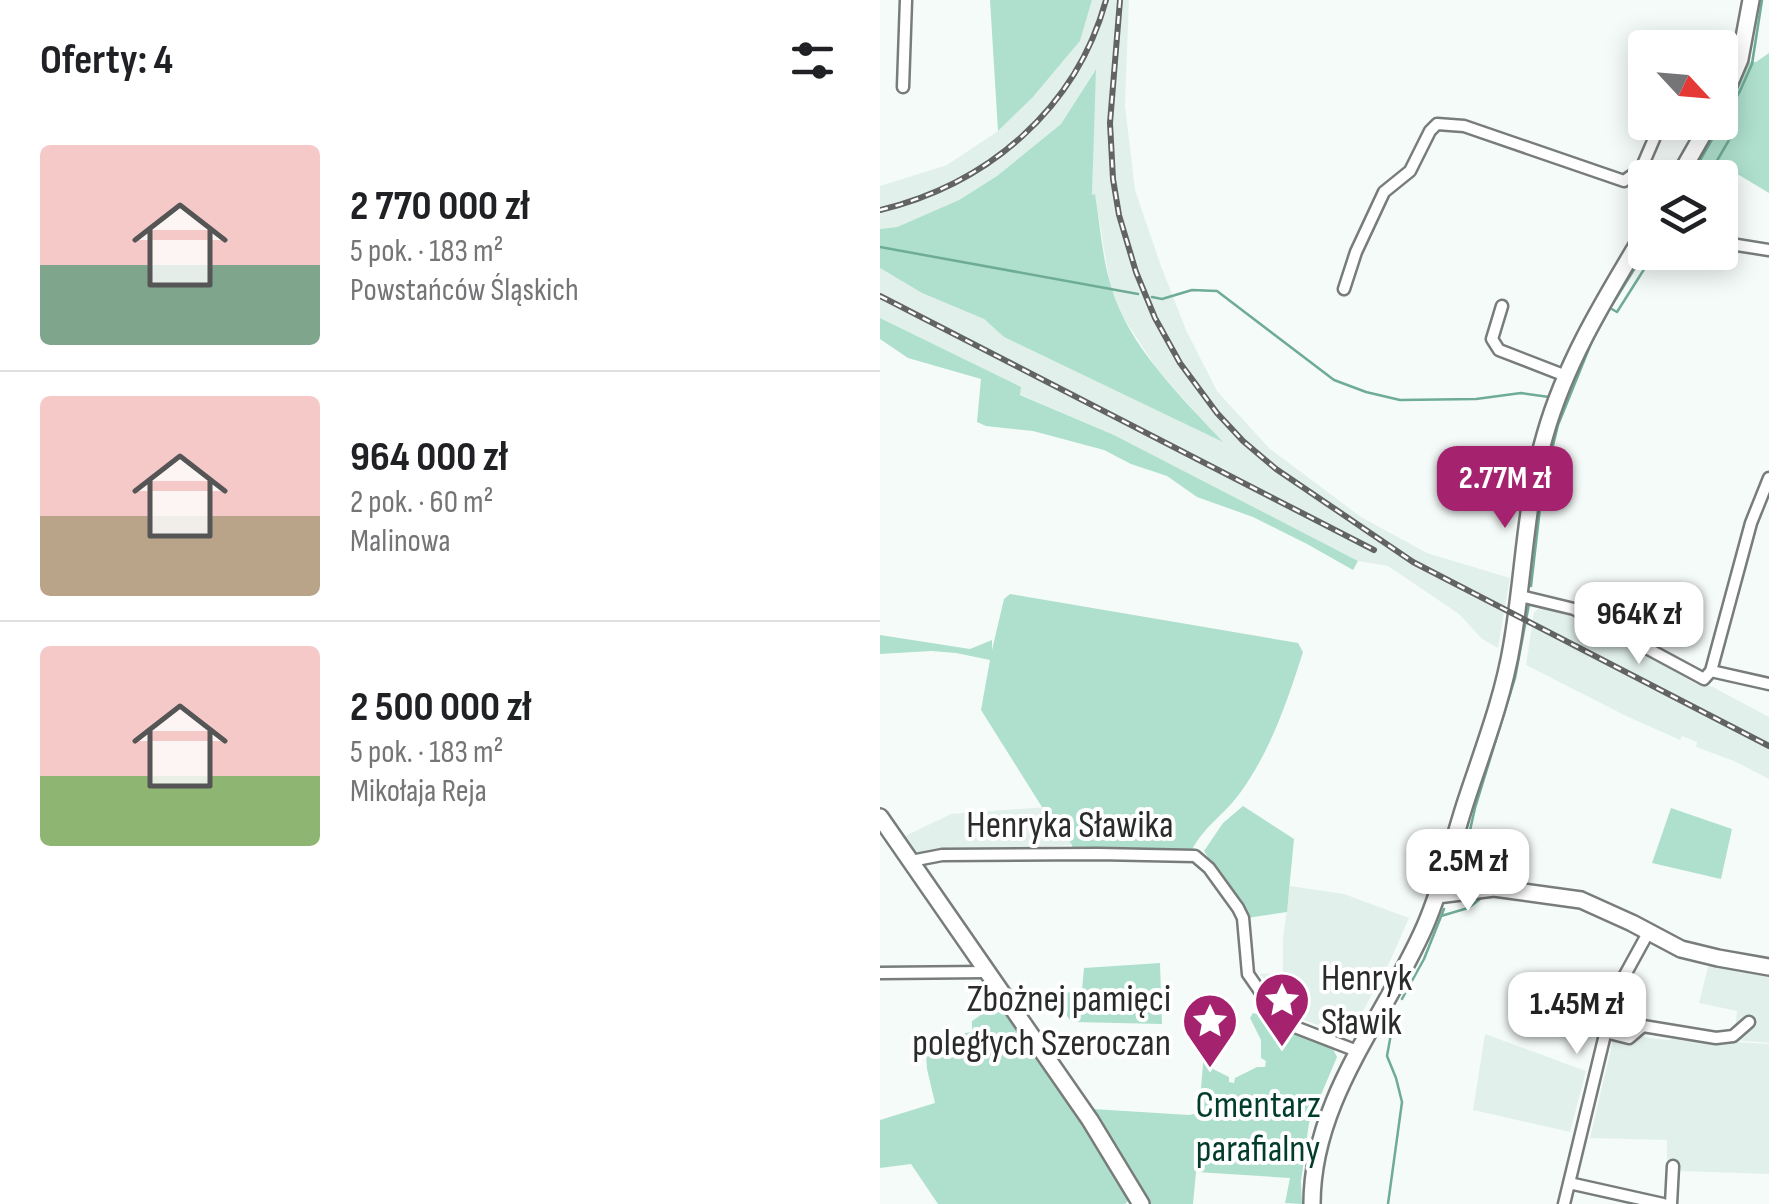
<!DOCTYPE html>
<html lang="pl">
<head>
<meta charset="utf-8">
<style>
  :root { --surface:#fff; --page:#f6f6f6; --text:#202124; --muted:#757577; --line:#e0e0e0; --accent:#a5226f }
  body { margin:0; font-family:"Sofia Sans Condensed",sans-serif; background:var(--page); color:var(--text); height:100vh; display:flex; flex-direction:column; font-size:38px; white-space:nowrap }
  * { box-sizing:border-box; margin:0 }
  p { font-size:32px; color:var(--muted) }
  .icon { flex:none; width:55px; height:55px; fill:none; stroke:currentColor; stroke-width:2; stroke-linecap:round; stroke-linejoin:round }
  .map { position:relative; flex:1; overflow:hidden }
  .details { display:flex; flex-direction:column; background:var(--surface); width:880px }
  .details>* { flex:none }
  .needle { width:65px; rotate:116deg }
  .controls { position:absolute; left:748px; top:30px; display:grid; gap:20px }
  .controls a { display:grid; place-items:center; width:110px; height:110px; border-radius:10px; background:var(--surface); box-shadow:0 5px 25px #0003; font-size:50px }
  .price { position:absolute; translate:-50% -85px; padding:0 22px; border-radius:20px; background:#fff; color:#222; font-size:32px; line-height:65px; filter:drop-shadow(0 2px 5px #0008) }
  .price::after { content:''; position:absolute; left:50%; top:60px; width:30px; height:22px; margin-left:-15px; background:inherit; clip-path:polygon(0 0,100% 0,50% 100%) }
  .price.on { background:var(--accent); color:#fff }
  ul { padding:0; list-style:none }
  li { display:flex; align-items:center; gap:30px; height:250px; padding:0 40px }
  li+li { border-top:2px solid var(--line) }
  li span { display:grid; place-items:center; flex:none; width:280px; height:200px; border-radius:10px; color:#555 }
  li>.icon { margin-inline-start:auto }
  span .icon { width:120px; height:120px; fill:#fffc; stroke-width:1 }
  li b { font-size:42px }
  h2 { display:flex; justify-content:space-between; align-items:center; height:120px; padding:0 40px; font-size:42px }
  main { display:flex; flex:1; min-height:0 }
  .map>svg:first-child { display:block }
  .built { fill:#e2f0eb }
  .green { fill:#afe0cd }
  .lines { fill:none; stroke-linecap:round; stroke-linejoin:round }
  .stream { stroke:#6eac96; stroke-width:2.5 }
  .street-casing { stroke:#787d7b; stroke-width:15 }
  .secondary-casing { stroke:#787d7b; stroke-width:20 }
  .street { stroke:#fff; stroke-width:10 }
  .secondary { stroke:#fff; stroke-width:15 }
  .rail-casing { stroke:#616463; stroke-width:6 }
  .rail { stroke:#fff; stroke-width:2.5; stroke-dasharray:8; stroke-linecap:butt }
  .labels { text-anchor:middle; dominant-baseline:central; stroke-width:8; stroke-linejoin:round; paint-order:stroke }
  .street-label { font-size:38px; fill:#2a2c2b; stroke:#fff }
  .poi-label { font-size:38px; fill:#2a2c2b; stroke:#fff; text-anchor:start }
  .park-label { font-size:38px; fill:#023c2d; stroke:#fff }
</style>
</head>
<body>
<main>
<section class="details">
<h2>Oferty: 4<svg class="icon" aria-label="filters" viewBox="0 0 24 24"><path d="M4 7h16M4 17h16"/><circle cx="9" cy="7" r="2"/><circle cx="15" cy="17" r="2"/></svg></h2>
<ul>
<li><span style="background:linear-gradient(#f6c9c9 60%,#7fa58c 0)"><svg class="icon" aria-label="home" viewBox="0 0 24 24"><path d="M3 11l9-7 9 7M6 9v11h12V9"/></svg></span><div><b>2 770 000 zł</b><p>5 pok. · 183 m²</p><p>Powstańców Śląskich</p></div></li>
<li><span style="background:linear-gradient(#f6c9c9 60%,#b9a48a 0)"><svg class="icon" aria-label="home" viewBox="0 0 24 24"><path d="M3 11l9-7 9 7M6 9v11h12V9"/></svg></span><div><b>964 000 zł</b><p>2 pok. · 60 m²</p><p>Malinowa</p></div></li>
<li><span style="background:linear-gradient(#f6c9c9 65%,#8fb573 0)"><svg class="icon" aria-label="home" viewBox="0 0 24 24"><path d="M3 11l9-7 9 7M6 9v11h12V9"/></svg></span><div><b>2 500 000 zł</b><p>5 pok. · 183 m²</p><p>Mikołaja Reja</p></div></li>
</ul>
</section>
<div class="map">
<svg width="889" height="1204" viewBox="0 0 889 1204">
  <rect width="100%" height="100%" fill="#f5fbf9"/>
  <path class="built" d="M212,0H249L245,105L255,190L281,266L306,330L337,391L389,448L481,517L547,553L630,578L618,648L602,639L579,614L508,566L478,561L462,553L234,435L139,394L140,387L0,318V268L42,293L104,319L124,337L341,440L279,372L243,317L230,285L215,195L212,196L214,71L181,124L117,176L79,200L17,227L0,229V186L67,165L118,131L156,94L200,41Z
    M664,605L702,619L816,684L831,686L889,717V779L854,761L816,747L817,742L802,736L800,740L746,716L646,665L654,612Z
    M167,807L192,845L33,855L23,837L71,814Z
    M410,886L464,894L529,918L511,959L472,1032L461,1034L406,1013L399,1005L393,986L379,974L403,973V938Z
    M829,963L889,977V1043L854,1040L857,1011L819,1003Z
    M605,1034L706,1071L690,1132L593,1110Z
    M755,1036L787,1040L796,1038L889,1044V1174L798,1171L787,1159V1140L710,1138L733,1040L753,1045Z"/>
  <path class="green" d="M110,0H212L200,41L153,97L118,131Z
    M889,53V193L844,166L838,177H810L808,172L837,123L840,122V117L865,62H876Z
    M216,69L212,195L215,194C220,224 222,257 231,286C249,348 301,396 343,442L124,337L104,319L42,293L0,268V229L17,227L79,200L117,176L181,124Z
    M0,318L141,387L140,395L234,435L478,561L473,570L427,544L373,517L317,497L287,476L251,464L224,450L153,431L106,426L97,422L101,379L28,358L0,339Z
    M130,594L418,643L423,652C407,702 391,750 360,793C345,814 322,828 311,852L193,850L192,845L167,807H162L101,710L110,660L76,653L51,651L0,654V635L90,649L112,640V650L124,599Z
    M363,806L414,839L407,912L367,918L324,851L343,823Z
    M791,808L852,829L841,879L772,863Z
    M280,963L282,1024L192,1022L171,997L202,989L204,968Z
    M120,1002L195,1107L250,1199L245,1204H58L31,1164L0,1168V1120L55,1103L47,1069L45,1039L92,1032V1021Z
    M332,1009L347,1011L336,1026L333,1069L349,1077V1082L354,1083L355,1078L377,1067H385L386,1061L381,1058V1040L370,1018L373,1013L390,1018L405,1029L452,1047L457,1057L429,1123L421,1181L422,1204L405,1203L410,1178L316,1172L313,1204H269L213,1109L309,1115L319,1113L324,1052Z"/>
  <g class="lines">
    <path class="stream" d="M812,174L860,91L872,64L882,0
      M827,178L853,133
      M0,247L258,294
      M272,297L282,299L312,290L337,291L454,380L486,392L520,400L596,399L641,393L669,397
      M730,308L737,312L775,252
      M651,586L662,491L678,425L712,341L730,308L765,252
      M584,857L595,808L635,678L649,604
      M561,916L588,908L600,899
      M522,999L544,959L564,909
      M508,1204L522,1102L516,1078L507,1056L515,1012"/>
    <g class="street-casing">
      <path id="street" d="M23,87L26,0
        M840,238L857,245L889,250
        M464,289L476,252L504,192L530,171L550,131L557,124L584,126L744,181L761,169L780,125L794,124L821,138
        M622,306L612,339L619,350L686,376
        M640,596L694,609L824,679L831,671L889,684
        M831,671L871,523L889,478
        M31,861L62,855L218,854L315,856L329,868L358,908L363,918L368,974L395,1013L415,1027L477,1051
        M0,973L106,972
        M725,1032L749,1038L763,1026L836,1038L853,1036L869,1022
        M689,1183L783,1204
        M684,1204L735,993L768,933
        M791,1204L793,1166"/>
    </g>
    <g class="secondary-casing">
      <path id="secondary" d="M840,106L860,59L871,0
        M798,178L830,122
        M0,817L210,1120L261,1204
        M567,864L614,888
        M557,895L614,888L701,900L752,923L801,949L838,958L889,967
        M432,1204C432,1099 505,1018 545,926C562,887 572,845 585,804C602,752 623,699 632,644C644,575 645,503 665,435C686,361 726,297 765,232"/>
    </g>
    <use href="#street" class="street"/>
    <use href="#secondary" class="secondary"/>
    <g class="rail-casing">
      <path id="rail" d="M240,0L230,123L233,179L239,215L256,272L275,318L300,363L337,413L363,441L396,469L533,562L889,746
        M0,210C108,184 196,109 226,0
        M0,296L494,550"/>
    </g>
    <use href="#rail" class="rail"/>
  </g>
  <defs>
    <g id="sight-pin" transform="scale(2.875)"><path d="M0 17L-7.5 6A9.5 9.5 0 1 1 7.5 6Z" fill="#a5226f" stroke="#fff"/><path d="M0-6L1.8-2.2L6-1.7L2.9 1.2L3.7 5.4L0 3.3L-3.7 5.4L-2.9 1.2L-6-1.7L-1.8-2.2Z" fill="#fff"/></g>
  </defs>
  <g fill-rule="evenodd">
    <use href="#sight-pin" x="402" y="1000"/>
    <use href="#sight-pin" x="330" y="1021"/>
  </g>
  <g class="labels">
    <g class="street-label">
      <text x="190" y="825">Henryka Sławika</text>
    </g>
    <g class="poi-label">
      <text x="441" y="978">Henryk<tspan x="441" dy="44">Sławik</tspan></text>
      <text x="291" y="999" text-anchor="end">Zbożnej pamięci<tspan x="291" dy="44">poległych Szeroczan</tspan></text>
    </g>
    <g class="park-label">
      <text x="378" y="1105">Cmentarz<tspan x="378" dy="44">parafialny</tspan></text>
    </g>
  </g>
</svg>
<div class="controls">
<a><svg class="needle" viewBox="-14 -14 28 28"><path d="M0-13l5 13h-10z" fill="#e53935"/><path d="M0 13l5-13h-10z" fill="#757577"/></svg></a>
<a><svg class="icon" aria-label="layers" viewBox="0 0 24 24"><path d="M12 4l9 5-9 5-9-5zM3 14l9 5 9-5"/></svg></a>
</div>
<b class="price on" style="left:625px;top:531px">2.77M zł</b>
<b class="price" style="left:759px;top:667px">964K zł</b>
<b class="price" style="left:588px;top:914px">2.5M zł</b>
<b class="price" style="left:697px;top:1057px">1.45M zł</b>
</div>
</main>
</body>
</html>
